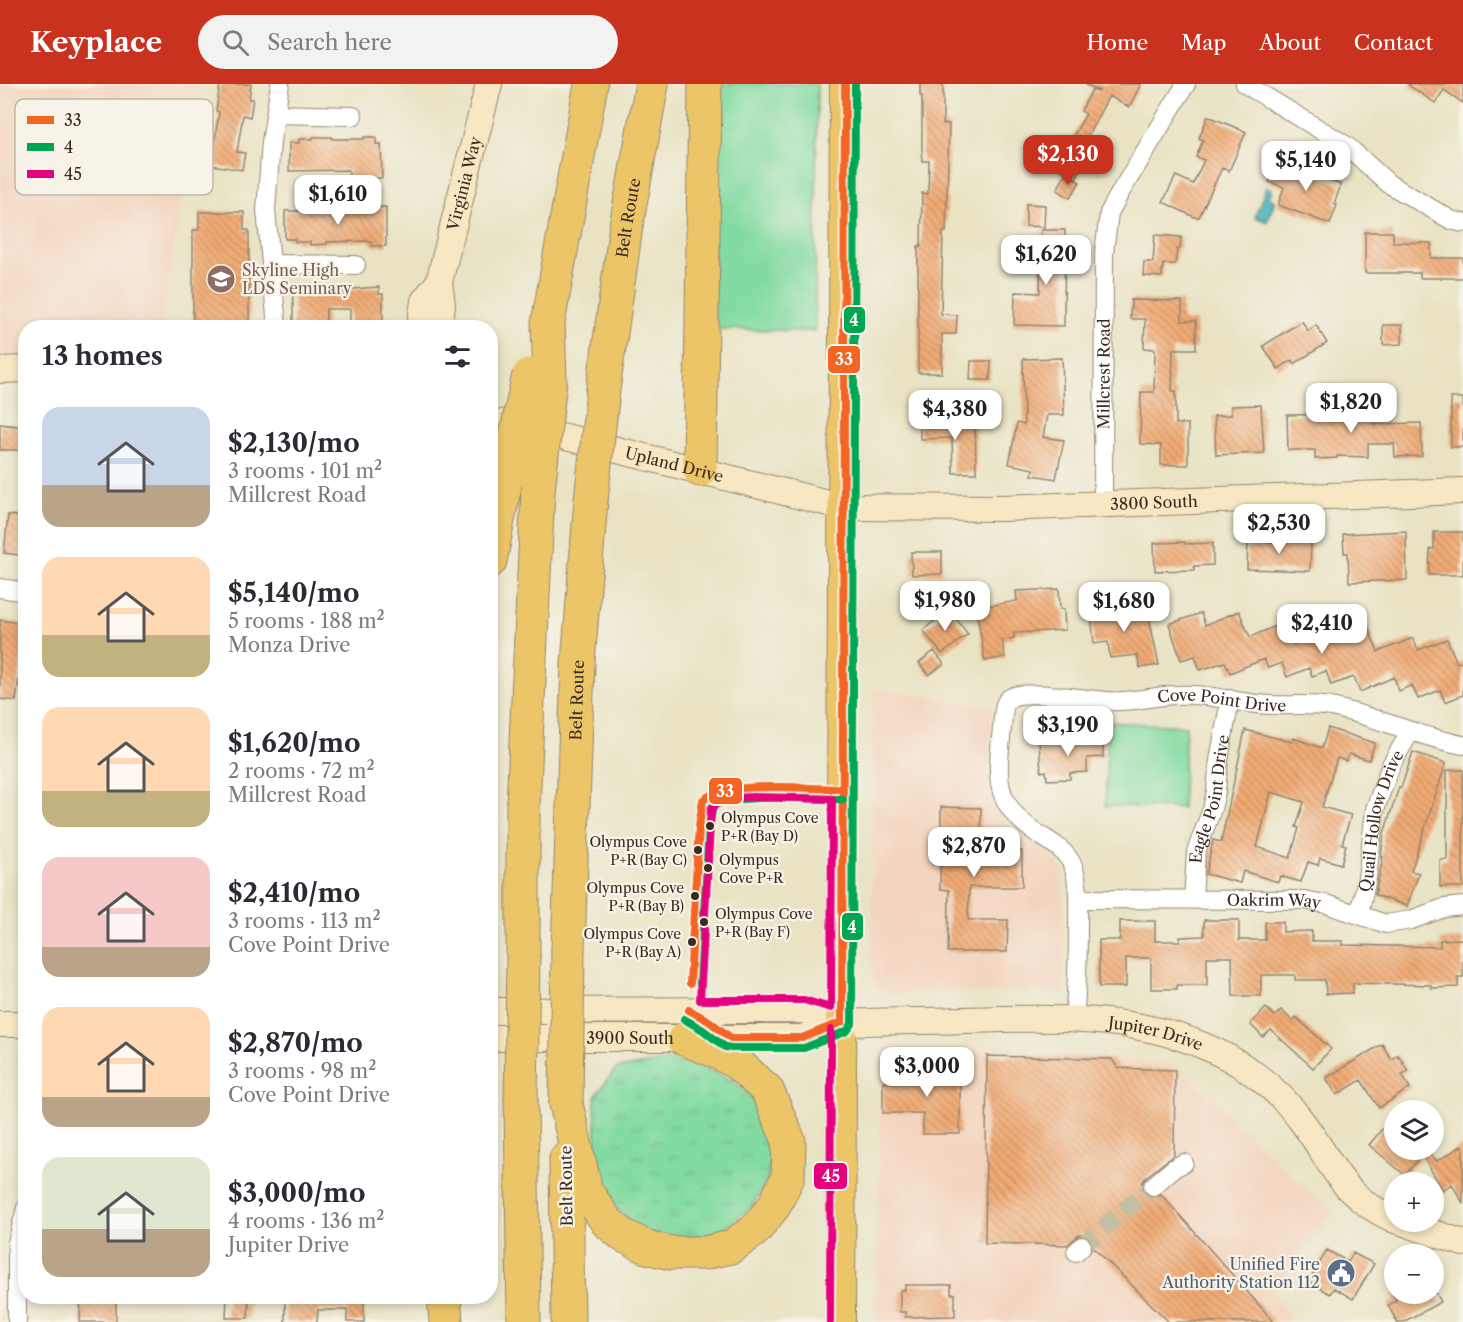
<!DOCTYPE html>
<html lang="en">
<head>
<meta charset="utf-8">
<style>
  :root { --surface:#fff; --page:#f2f2f3; --text:#2b2b33; --muted:#7c7c81; --accent:#c8321e }
  body { margin:0; font-family:"Libre Caslon Text",serif; background:var(--page); color:var(--text); height:100vh; display:flex; flex-direction:column; font-size:22px; white-space:nowrap }
  * { box-sizing:border-box; margin:0 }
  p { font-size:20px; color:var(--muted) }
  .icon { flex:none; width:33px; height:33px; fill:none; stroke:currentColor; stroke-width:2; stroke-linecap:round; stroke-linejoin:round }
  .map { position:relative; flex:1; overflow:hidden }
  .details { position:absolute; left:18px; top:236px; width:480px; height:984px; display:flex; flex-direction:column; background:var(--surface); border-radius:24px; box-shadow:0 3px 9px #0003 }
  .details>* { flex:none }
  .fabs { position:absolute; left:1384px; top:1016px; display:grid; gap:12px }
  .fabs a { display:grid; place-items:center; width:60px; height:60px; border-radius:50%; background:var(--surface); box-shadow:0 3px 9px #0003; font-size:30px }
  .price { position:absolute; translate:-50% -51px; padding:0 14px; border-radius:12px; background:#fff; color:#222; font-size:20px; line-height:39px; filter:drop-shadow(0 2px 3px #0008) }
  .price::after { content:''; position:absolute; left:50%; top:36px; width:18px; height:14px; margin-left:-9px; background:inherit; clip-path:polygon(0 0,100% 0,50% 100%) }
  .price.on { background:var(--accent); color:#fff }
  ul { padding:0; list-style:none }
  li { display:flex; align-items:center; gap:18px; height:150px; padding:0 24px }
  li span { display:grid; place-items:center; flex:none; width:168px; height:120px; border-radius:18px; color:#555 }
  li>.icon { margin-inline-start:auto }
  span .icon { width:72px; height:72px; fill:#fffc; stroke-width:1 }
  li b { font-size:26px }
  h2 { display:flex; justify-content:space-between; align-items:center; height:72px; padding:0 24px; font-size:26px }
  header { display:flex; align-items:center; gap:36px; box-sizing:border-box; height:84px; padding:0 30px; background:var(--accent); color:#fff }
  header strong { font-size:28px }
  nav { display:flex; gap:33px; margin-inline-start:auto; font-size:21px }
  .search { width:420px; height:54px; background:var(--page); display:flex; align-items:center; gap:15px; box-sizing:border-box; padding:0 21px; border-radius:33px; color:var(--muted); font-size:22px }
  .map>svg:first-child { display:block }
  .built { fill:#f3d4be }
  .grass { fill:url(#grass-tufts); stroke:#5e8260; stroke-width:1.5 }
  .park { fill:#82dba1; stroke:#5e8260; stroke-width:1.5 }
  .water { fill:url(#water-ripples); stroke:#406f6e; stroke-width:1.5 }
  .building { fill:url(#building-back-hatch); fill-rule:evenodd }
  .lines { fill:none; stroke-linecap:round; stroke-linejoin:round }
  .street-tunnel { stroke:#c6bea3; stroke-width:18; stroke-dasharray:18 9; stroke-linecap:butt }
  .street-casing { stroke:#928671; stroke-width:20 }
  .secondary-casing { stroke:#928671; stroke-width:28 }
  .primary-casing { stroke:#928671; stroke-width:32 }
  .highway-casing { stroke:#928671; stroke-width:35 }
  .street { stroke:#fff; stroke-width:18 }
  .secondary { stroke:#f7e8c3; stroke-width:26 }
  .primary { stroke:#ecc569; stroke-width:30 }
  .highway { stroke:#ecc569; stroke-width:33 }
  .highway-bridge-casing { stroke:#928671; stroke-width:35; stroke-linecap:butt }
  .highway-bridge { stroke:#ecc569; stroke-width:33 }
  .bus-1-casing { stroke:#f7f3e8; stroke-width:12 }
  .bus-2-casing { stroke:#f7f3e8; stroke-width:12 }
  .bus-3-casing { stroke:#f7f3e8; stroke-width:12 }
  .bus-1 { stroke:#f26522; stroke-width:8 }
  .bus-2 { stroke:#00a651; stroke-width:8 }
  .bus-3 { stroke:#e5007d; stroke-width:8 }
  .bus-dot { fill:#3b2a1e; stroke:#f7f3e8; stroke-width:2 }
  .labels { text-anchor:middle; dominant-baseline:central; stroke-width:4.5; stroke-linejoin:round; paint-order:stroke }
  .bus-label { font-size:14px; fill:#3b2a1e; stroke:#f7f3e8; text-anchor:start }
  .street-label { font-size:16px; fill:#3b2a1e; stroke:#f7f3e8 }
  .education-label { font-size:16px; fill:#785e54; stroke:#f7f3e8; text-anchor:start }
  .service-label { font-size:16px; fill:#4e5e75; stroke:#f7f3e8; text-anchor:end }
  .key { fill:#f7f3e8; stroke:#bfb7ab; stroke-width:1.5 }
  .key-label { font-size:16px; fill:#3b2a1e }
  .line-badge { stroke:#f7f3e8; stroke-width:2 }
  .badge-label { font-size:16px; text-anchor:middle; font-weight:bold; fill:#fff }
</style>
</head>
<body>
<header>
<strong>Keyplace</strong>
<div class="search"><svg class="icon" aria-label="search" viewBox="0 0 24 24"><circle cx="10" cy="10" r="6"/><path d="M15 15l6 6"/></svg>Search here</div>
<nav><a>Home</a><a>Map</a><a>About</a><a>Contact</a></nav>
</header>
<div class="map">
<svg width="1463" height="1238" viewBox="0 0 1463 1238">
  <defs>
    <pattern id="grass-tufts" width="24" height="20" patternUnits="userSpaceOnUse" patternTransform="scale(1.5)"><rect width="24" height="20" fill="#82dba1"/><path d="M3 7l-1-3M5 7V3M7 7l1-3M15 17l-1-3M17 17v-4M19 17l1-3" fill="none" stroke="#71bc8a"/></pattern>
    <pattern id="water-ripples" width="26" height="14" patternUnits="userSpaceOnUse" patternTransform="scale(1.5)"><rect width="26" height="14" fill="#45b4be"/><path d="M2 4q2-2 4 0t4 0M15 11q2-2 4 0t4 0" fill="none" stroke="#3b939a"/></pattern>
    <pattern id="building-back-hatch" width="6" height="6" patternUnits="userSpaceOnUse" patternTransform="scale(1.5)"><rect width="6" height="6" fill="#f1ab74"/><path d="M-1 5l2 2M0 0l6 6M5-1l2 2" fill="none" stroke="#c48b5f"/></pattern>
  </defs>
  <rect width="100%" height="100%" fill="#f7f3e8"/>
  <filter id="ink" filterUnits="userSpaceOnUse"><feTurbulence type="fractalNoise" baseFrequency=".0167" numOctaves="2"/><feDisplacementMap in="SourceGraphic" scale="12" xChannelSelector="R" yChannelSelector="G"/><feConvolveMatrix kernelMatrix="1 2 1 2 8 2 1 2 1" color-interpolation-filters="sRGB"/></filter>
  <filter id="wash" filterUnits="userSpaceOnUse"><feTurbulence type="fractalNoise" baseFrequency=".008" numOctaves="4" result="noise"/><feDisplacementMap in="SourceGraphic" scale="24" xChannelSelector="R" yChannelSelector="G"/><feGaussianBlur stdDeviation="1.35" result="paint"/><feColorMatrix in="noise" values="0 0 0 0 0 0 0 0 0 0 0 0 0 0 0 0 0 1.4 0 .05"/><feComposite in="paint" operator="in"/></filter>
  <g filter="url(#wash)">
    <rect width="100%" height="100%" fill="#e9e3c4"/>
    <path class="built" d="M0,0H200L161,243H26L25,271H0Z
      M873,605L992,622L987,700L992,717L998,731L1011,744L1024,755L1048,768L1059,780L1064,790V908L893,909L879,904L874,895L872,886Z
      M881,964L1077,971L1175,981L1333,1129L1272,1205L1293,1238H877Z"/>
    <path class="grass" d="M671,976L702,983L733,996L756,1017L768,1032L771,1068L768,1094L751,1124L711,1153L649,1152L603,1113L597,1089L595,1012L616,985Z"/>
    <path class="park" d="M715,0H817L815,247L712,245Z
      M1108,638L1186,642L1182,724L1105,722Z"/>
    <path class="water" d="M1266,103L1272,105L1269,114L1275,117L1267,138L1255,133Z"/>
    <g id="blocks">
      <path class="building" d="M220,0H251L249,15H253L250,33L243,31L237,68L245,69L242,86L211,81L219,28L216,27Z
        M920,0H943V40H949L946,148H943L941,230L957,231L956,250H942V289H918V162H921L922,109L928,110L929,77H922V12H920Z
        M1085,0H1141L1129,23L1109,12L1086,55L1095,61L1076,94L1055,83L1086,30L1081,27L1092,6L1098,8L1099,7Z
        M1407,0H1463V19L1444,6L1435,19Z
        M1208,32L1246,48L1229,87L1222,84L1199,133H1194L1163,118L1176,92L1193,100L1204,76L1196,73L1203,56L1199,54Z
        M313,53H332V55H364V53H376V60H381L382,94H349V86L289,87V59H299V55H313Z
        M1277,76L1341,101L1334,120L1337,121L1330,140L1278,121L1284,103L1269,98Z
        M1065,90L1080,98L1070,114L1057,106Z
        M1026,120L1045,121L1044,143L1026,142Z
        M386,123V162H372V159L368,157L327,158V160L310,161V158H295V155H285V127H344V124Z
        M199,128H244V146H249V243H193V146H199Z
        M1041,146H1065L1064,242L1014,241L1015,208L1040,209Z
        M1365,148H1393V158L1431,159V174H1463V194H1420V189H1365Z
        M1155,151L1181,153L1180,165H1177L1175,180H1163L1162,193L1143,192L1144,178H1153Z
        M298,203L351,208V205L379,203V210H383V243H350V225H326V243H293V210H298Z
        M1131,216L1182,217V237H1196V265H1173L1172,307H1176V340H1188V381H1161V361L1140,360L1141,308H1154L1155,265L1144,264L1145,235H1130Z
        M1302,237L1308,247L1316,241L1327,259L1294,280L1292,276L1278,285L1263,262Z
        M1383,241H1402V260L1383,261Z
        M1062,274L1064,331H1047L1043,353L1064,356L1056,395L1032,391L1033,385L1009,380L1017,339L1024,341L1023,275Z
        M971,277H991L990,296H970Z
        M1451,314H1463V363H1451Z
        M1351,316H1363V323H1374V340L1421,339L1422,372L1395,373L1394,360H1368V373L1337,372V374L1315,375V366H1288L1287,331L1351,330Z
        M1261,321L1264,369L1216,371L1214,332L1231,331V322Z
        M975,335L976,389H953L952,354L920,355V337Z
        M0,340L26,343V366H0Z
        M8,431L26,433V472L4,469Z
        M1406,447L1407,496L1349,498L1348,469H1344L1343,450Z
        M1434,448H1463V491H1429L1430,465H1434Z
        M1248,455H1268L1269,458L1311,457L1310,487L1247,485Z
        M1185,458V460L1213,459V481L1194,482V486L1155,487L1154,459Z
        M911,468H942V490L912,491Z
        M1059,505L1060,525H1064L1065,546L1014,549V554L1002,556L1005,573L985,577L976,524L1017,517L1016,507Z
        M1122,518L1124,533L1148,528L1159,581L1140,584L1137,571L1110,574L1108,558L1094,560L1090,522Z
        M949,526L968,550L942,570L923,546Z
        M1239,527L1250,553L1285,538L1294,560L1330,546L1332,552L1366,538L1378,568L1413,554L1418,566L1447,555L1457,579L1463,578V611L1445,618L1440,606L1418,615L1412,601L1399,607L1394,593L1360,608L1354,593L1331,601L1326,587L1312,592L1309,584L1287,593L1282,579L1268,584L1264,575L1230,589L1225,578L1200,586L1195,572L1181,576L1169,540L1201,529L1205,541Z
        M0,536L26,540L16,617L0,615Z
        M934,567L944,580L929,591L919,579Z
        M1328,644L1375,659L1369,676L1349,670L1346,677L1337,674L1322,723L1351,731L1342,760L1346,761L1341,780L1320,774L1318,781L1308,778L1301,798L1280,792L1278,798L1243,787L1240,799L1206,790L1213,756L1221,758L1245,646L1292,658L1293,654L1322,664ZM1271,708L1304,718L1296,743L1299,744L1290,774L1257,763Z
        M1103,656V673L1087,674V688L1070,689V695L1047,696L1046,687L1041,688L1039,658Z
        M1413,668L1446,679L1411,787L1419,789L1407,822L1375,811L1383,773H1381L1384,749L1399,703L1401,704Z
        M1447,686H1463V803H1440V776H1447Z
        M941,723L981,724V749L999,750V767H1022V803H969L968,836H1008L1007,868H948L949,806L940,805Z
        M1204,836H1239V856H1265V838H1283V848L1312,847V857H1343V861L1440,863V856L1463,855V893H1458V903L1431,904V901L1353,899V909L1326,910L1325,896H1295V891H1261V912H1233L1232,873H1207V901H1177V905H1151V874H1126V903H1099V856H1120V837H1155V857H1180V853L1204,852Z
        M1266,924L1275,932L1281,926L1293,937L1296,933L1331,965L1313,984L1271,946L1263,953L1250,940Z
        M1382,960L1391,975L1398,971L1408,987L1402,990L1410,1004L1379,1024L1361,996L1337,1011L1326,994Z
        M940,970V998H960V1050H923V1029H883V998H917V971Z
        M987,972L1112,975L1118,984L1175,986L1174,1071L1146,1093L1142,1099V1105L1145,1110L1150,1113L1161,1110L1274,1238H1169L1093,1163L1090,1155L1085,1151H1079L1067,1161L985,1159Z
        M1395,1029V1065H1427L1425,1067L1437,1077L1463,1061V1119L1452,1100L1443,1106L1422,1071L1405,1091L1369,1061Z
        M1327,1166L1348,1178L1353,1169L1374,1180L1353,1215L1334,1204L1330,1210L1309,1198Z
        M905,1201H951V1210H955V1232L905,1233V1228H900V1206H905Z
        M1392,1209H1436L1441,1218L1403,1238H1397L1388,1221L1396,1216Z
        M81,1212H116V1238H80Z
        M227,1212H249L248,1234H226Z
        M285,1212H364V1238H347V1226H318L317,1238H285Z"/>
    </g>
  </g>
  <g filter="url(#ink)">
    <use href="#blocks" fill-opacity="0" stroke="#928671" stroke-width="1.5"/>
    <g class="lines">
      <path class="street-tunnel" d="M1082,1162L1153,1102"/>
      <g class="street-casing">
        <g id="street">
          <path d="M1245,0L1347,62L1389,100L1451,136L1463,139"/>
          <path d="M276,30L353,32"/>
          <path d="M271,180L356,181"/>
          <path d="M277,243L266,126L271,58L280,0"/>
          <path id="s1" d="M1103,420L1104,169L1109,129L1121,107L1186,0"/>
          <path d="M0,504L26,508"/>
          <path id="s2" d="M1078,815L1304,816L1326,820L1386,840L1411,836L1444,824L1463,822"/>
          <path id="s3" d="M1193,815L1196,768L1212,725L1216,707L1219,676L1230,615"/>
          <path id="s4" d="M1359,830L1367,794L1375,725L1391,681L1410,648"/>
          <path id="s5" d="M1074,935C1077,905 1078,874 1078,844C1078,823 1080,799 1072,780C1065,766 1051,758 1038,750C987,716 999,687 1003,632C1004,625 1004,616 1012,613C1028,605 1087,616 1108,617C1131,619 1153,612 1176,611C1204,609 1230,617 1258,620C1282,623 1307,619 1331,623C1376,632 1417,653 1463,661"/>
          <path d="M1153,1102L1174,1084L1184,1079"/>
          <path d="M1076,1168L1082,1162"/>
          <path d="M17,1238V1159L26,1124"/>
        </g>
      </g>
      <g class="secondary-casing">
        <g id="secondary">
          <path d="M420,243L424,217L439,198"/>
          <path id="s6" d="M439,243L442,221L439,198L489,0"/>
          <path d="M0,286L26,285"/>
          <path id="s7" d="M490,342L506,338L844,423L1003,424L1463,407"/>
          <path id="s8" d="M490,927L803,926C815,930 829,936 842,938C851,939 861,938 869,938C888,937 906,937 924,937C1016,936 1112,925 1199,960C1240,976 1277,1003 1303,1039C1337,1084 1338,1110 1395,1136"/>
          <path d="M0,940H26"/>
          <path id="s9" d="M490,954H802L842,938"/>
          <path d="M1399,1137L1463,1159"/>
        </g>
      </g>
      <g class="primary-casing">
        <path id="primary" d="M840,1238L845,0"/>
      </g>
      <g class="highway-casing">
        <g id="highway">
          <path d="M550,296L548,239L591,0"/>
          <path id="s10" d="M603,306L626,142L652,0"/>
          <path d="M700,386L705,0"/>
          <path d="M490,477L506,396"/>
          <path id="s11" d="M568,865L578,579L591,416"/>
          <path d="M523,870V721L538,407"/>
          <path d="M521,1018L524,1238"/>
          <path d="M566,1020L586,1107L607,1138L624,1152L647,1163L671,1169H704L731,1163L755,1146L774,1122L788,1093L789,1057L767,1006L737,979L715,967L684,955"/>
          <path d="M566,1075L568,1238"/>
          <path d="M444,1212L446,1238"/>
        </g>
      </g>
      <use href="#street" class="street"/>
      <use href="#secondary" class="secondary"/>
      <use href="#primary" class="primary"/>
      <use href="#highway" class="highway"/>
      <g class="highway-bridge-casing">
        <path id="highway-bridge" d="M506,396L529,291
          M538,407L550,296
          M591,416L603,306
          M521,1018L523,870
          M566,1020L568,865"/>
      </g>
      <use href="#highway-bridge" class="highway-bridge"/>
      <g class="bus-1-casing">
        <path id="bus-1" d="M690,899L699,742L703,716C727,696 810,705 843,705
          M689,926L709,937L731,954H802L842,938L845,0"/>
      </g>
      <g class="bus-2-casing">
        <path id="bus-2" d="M700,900L709,743L713,722C733,709 815,715 843,715
          M684,935L703,946L725,963L731,964H804L847,947L852,940L855,0"/>
      </g>
      <g class="bus-3-casing">
        <path id="bus-3" d="M753,713L832,715L831,924L804,916H700L711,725C720,713 739,714 753,713Z
          M830,1238L831,946"/>
      </g>
      <use href="#bus-1" class="bus-1"/>
      <use href="#bus-2" class="bus-2"/>
      <use href="#bus-3" class="bus-3"/>
    </g>
  </g>
  <defs>
    <g id="school-disc" transform="scale(1.5)"><circle r="9.5" fill="#8d6e63" stroke="#f7f3e8"/><path d="M0-5L7-2L0 1L-7-2ZM-4 1L0 2.5L4 1V4Q0 6-4 4Z" fill="#fff"/></g>
    <g id="civic-disc" transform="scale(1.5)"><circle r="9.5" fill="#5c6f8a" stroke="#f7f3e8"/><path d="M-.6-6.5H3V-4.5H.6V-3L4-1V1h2V6H-6V1h2V-1L-.6-3ZM-1.2 2.5V6h2.4V2.5Z" fill="#fff"/></g>
  </defs>
  <g fill-rule="evenodd">
    <use href="#school-disc" x="221" y="195"/>
    <use href="#civic-disc" x="1341" y="1189"/>
  </g>
  <g class="bus-dot">
    <circle cx="710" cy="742" r="5"/>
    <circle cx="698" cy="766" r="5"/>
    <circle cx="708" cy="784" r="5"/>
    <circle cx="695" cy="812" r="5"/>
    <circle cx="704" cy="838" r="5"/>
    <circle cx="692" cy="858" r="5"/>
  </g>
  <g class="labels">
    <g class="bus-label">
      <text x="721" y="734">Olympus Cove<tspan x="721" dy="18">P+R (Bay D)</tspan></text>
      <text x="687" y="758" text-anchor="end">Olympus Cove<tspan x="687" dy="18">P+R (Bay C)</tspan></text>
      <text x="719" y="776">Olympus<tspan x="719" dy="18">Cove P+R</tspan></text>
      <text x="684" y="804" text-anchor="end">Olympus Cove<tspan x="684" dy="18">P+R (Bay B)</tspan></text>
      <text x="715" y="830">Olympus Cove<tspan x="715" dy="18">P+R (Bay F)</tspan></text>
      <text x="681" y="850" text-anchor="end">Olympus Cove<tspan x="681" dy="18">P+R (Bay A)</tspan></text>
    </g>
    <g class="street-label">
      <text stroke="none"><textPath href="#s6" startOffset="147">Virginia Way</textPath></text>
      <text stroke="none"><textPath href="#s10" startOffset="174">Belt Route</textPath></text>
      <text stroke="none"><textPath href="#s1" startOffset="130">Millcrest Road</textPath></text>
      <text stroke="none"><textPath href="#s7" startOffset="190">Upland Drive</textPath></text>
      <text stroke="none"><textPath href="#s7" startOffset="675">3800 South</textPath></text>
      <text stroke="none"><textPath href="#s11" startOffset="249">Belt Route</textPath></text>
      <text stroke="none"><textPath href="#s5" startOffset="568">Cove Point Drive</textPath></text>
      <text stroke="none"><textPath href="#s3" startOffset="102">Eagle Point Drive</textPath></text>
      <text stroke="none"><textPath href="#s4" startOffset="96">Quail Hollow Drive</textPath></text>
      <text stroke="none"><textPath href="#s2" startOffset="196">Oakrim Way</textPath></text>
      <text stroke="none"><textPath href="#s8" startOffset="669">Jupiter Drive</textPath></text>
      <text stroke="none"><textPath href="#s9" startOffset="140">3900 South</textPath></text>
      <text transform="translate(566 1102) rotate(-91)">Belt Route</text>
    </g>
    <g class="education-label">
      <text x="242" y="186">Skyline High<tspan x="242" dy="18">LDS Seminary</tspan></text>
    </g>
    <g class="service-label">
      <text x="1320" y="1180">Unified Fire<tspan x="1320" dy="18">Authority Station 112</tspan></text>
    </g>
  </g>
  <rect x="15" y="15" width="198" height="96" rx="9" class="key"/>
  <rect x="27" y="32" width="27" height="8" fill="#f26522"/>
  <rect x="27" y="59" width="27" height="8" fill="#00a651"/>
  <rect x="27" y="86" width="27" height="8" fill="#e5007d"/>
  <g class="key-label">
    <text x="64" y="42">33</text>
    <text x="64" y="69">4</text>
    <text x="64" y="96">45</text>
  </g>
  <g class="line-badge">
    <rect x="843" y="222" width="23" height="28" rx="6" fill="#00a651"/>
    <rect x="827" y="261" width="34" height="29" rx="6" fill="#f26522"/>
    <rect x="708" y="693" width="35" height="28" rx="6" fill="#f26522"/>
    <rect x="841" y="828" width="23" height="29" rx="6" fill="#00a651"/>
    <rect x="813" y="1078" width="35" height="28" rx="6" fill="#e5007d"/>
  </g>
  <g class="badge-label">
    <text x="854" y="242">4</text>
    <text x="844" y="281">33</text>
    <text x="725" y="713">33</text>
    <text x="852" y="849">4</text>
    <text x="831" y="1098">45</text>
  </g>
</svg>
<div class="fabs">
<a><svg class="icon" aria-label="layers" viewBox="0 0 24 24"><path d="M12 4l9 5-9 5-9-5zM3 14l9 5 9-5"/></svg></a>
<a>+</a>
<a>−</a>
</div>
<b class="price on" style="left:1068px;top:102px">$2,130</b>
<b class="price" style="left:1306px;top:108px">$5,140</b>
<b class="price" style="left:338px;top:142px">$1,610</b>
<b class="price" style="left:1046px;top:202px">$1,620</b>
<b class="price" style="left:1351px;top:350px">$1,820</b>
<b class="price" style="left:955px;top:357px">$4,380</b>
<b class="price" style="left:1279px;top:471px">$2,530</b>
<b class="price" style="left:945px;top:548px">$1,980</b>
<b class="price" style="left:1124px;top:549px">$1,680</b>
<b class="price" style="left:1322px;top:571px">$2,410</b>
<b class="price" style="left:1068px;top:673px">$3,190</b>
<b class="price" style="left:974px;top:794px">$2,870</b>
<b class="price" style="left:927px;top:1014px">$3,000</b>
<section class="details">
<h2>13 homes<svg class="icon" aria-label="filters" viewBox="0 0 24 24"><path d="M4 7h16M4 17h16"/><circle cx="9" cy="7" r="2"/><circle cx="15" cy="17" r="2"/></svg></h2>
<ul>
<li><span style="background:linear-gradient(#c9d6e8 65%,#b9a48a 0)"><svg class="icon" aria-label="home" viewBox="0 0 24 24"><path d="M3 11l9-7 9 7M6 9v11h12V9"/></svg></span><div><b>$2,130/mo</b><p>3 rooms · 101 m²</p><p>Millcrest Road</p></div></li>
<li><span style="background:linear-gradient(#ffd9b3 65%,#c2b280 0)"><svg class="icon" aria-label="home" viewBox="0 0 24 24"><path d="M3 11l9-7 9 7M6 9v11h12V9"/></svg></span><div><b>$5,140/mo</b><p>5 rooms · 188 m²</p><p>Monza Drive</p></div></li>
<li><span style="background:linear-gradient(#ffd9b3 70%,#c2b280 0)"><svg class="icon" aria-label="home" viewBox="0 0 24 24"><path d="M3 11l9-7 9 7M6 9v11h12V9"/></svg></span><div><b>$1,620/mo</b><p>2 rooms · 72 m²</p><p>Millcrest Road</p></div></li>
<li><span style="background:linear-gradient(#f6c9c9 75%,#b9a48a 0)"><svg class="icon" aria-label="home" viewBox="0 0 24 24"><path d="M3 11l9-7 9 7M6 9v11h12V9"/></svg></span><div><b>$2,410/mo</b><p>3 rooms · 113 m²</p><p>Cove Point Drive</p></div></li>
<li><span style="background:linear-gradient(#ffd9b3 75%,#b9a48a 0)"><svg class="icon" aria-label="home" viewBox="0 0 24 24"><path d="M3 11l9-7 9 7M6 9v11h12V9"/></svg></span><div><b>$2,870/mo</b><p>3 rooms · 98 m²</p><p>Cove Point Drive</p></div></li>
<li><span style="background:linear-gradient(#dfe7d0 60%,#b9a48a 0)"><svg class="icon" aria-label="home" viewBox="0 0 24 24"><path d="M3 11l9-7 9 7M6 9v11h12V9"/></svg></span><div><b>$3,000/mo</b><p>4 rooms · 136 m²</p><p>Jupiter Drive</p></div></li>
</ul>
</section>
</div>
</body>
</html>
